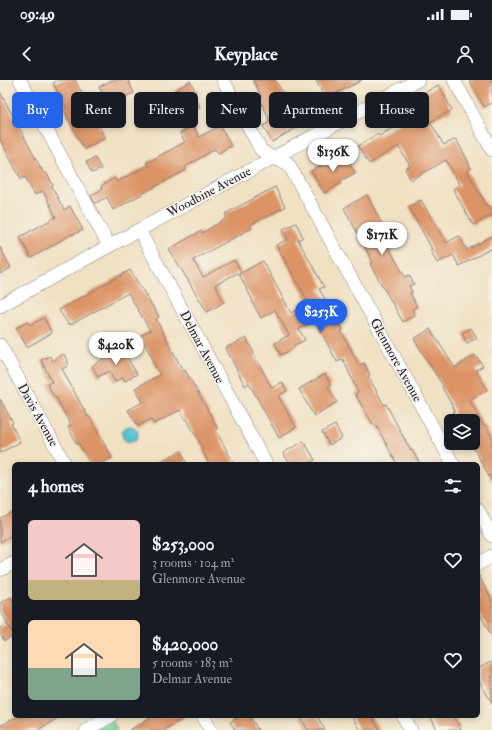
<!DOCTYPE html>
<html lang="en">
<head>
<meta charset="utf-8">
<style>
  :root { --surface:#171b24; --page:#242831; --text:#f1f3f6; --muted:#9ea1a6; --accent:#2563eb }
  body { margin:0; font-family:"IM FELL Double Pica",serif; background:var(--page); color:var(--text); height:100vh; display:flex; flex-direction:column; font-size:15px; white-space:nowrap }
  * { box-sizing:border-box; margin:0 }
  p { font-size:13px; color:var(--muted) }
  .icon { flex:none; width:22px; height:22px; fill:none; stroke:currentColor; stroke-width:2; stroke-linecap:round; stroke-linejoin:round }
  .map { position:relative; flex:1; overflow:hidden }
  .side { position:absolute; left:12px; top:382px; width:468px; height:256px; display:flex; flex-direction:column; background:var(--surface); border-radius:6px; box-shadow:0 2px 6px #0003 }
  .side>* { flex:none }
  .hud { position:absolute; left:12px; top:12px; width:468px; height:36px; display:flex; gap:8px }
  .tools { position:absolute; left:444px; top:334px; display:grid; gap:8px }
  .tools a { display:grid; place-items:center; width:36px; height:36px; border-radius:6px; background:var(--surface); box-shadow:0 2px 6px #0003; font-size:20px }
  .price { position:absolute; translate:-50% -34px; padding:0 9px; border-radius:14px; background:#fff; color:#222; font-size:13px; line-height:26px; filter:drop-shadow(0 1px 2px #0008) }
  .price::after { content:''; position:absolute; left:50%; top:24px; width:12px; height:9px; margin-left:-6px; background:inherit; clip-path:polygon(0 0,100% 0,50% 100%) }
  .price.current { background:var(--accent); color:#fff }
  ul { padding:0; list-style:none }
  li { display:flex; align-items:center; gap:12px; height:100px; padding:0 16px }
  li span { display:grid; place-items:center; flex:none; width:112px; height:80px; border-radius:6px; color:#555 }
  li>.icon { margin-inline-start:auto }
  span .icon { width:48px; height:48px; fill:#fffc; stroke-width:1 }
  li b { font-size:17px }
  h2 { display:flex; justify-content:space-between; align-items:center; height:48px; padding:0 16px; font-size:17px }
  .pill { padding:0 14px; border-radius:6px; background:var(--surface); box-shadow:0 2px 6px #0003; font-size:14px; line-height:36px }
  .pill.current { background:var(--accent); color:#fff }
  .status { display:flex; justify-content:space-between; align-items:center; height:28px; padding:0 20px; background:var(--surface); direction:ltr }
  .status svg { height:11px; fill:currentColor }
  header { display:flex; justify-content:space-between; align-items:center; height:52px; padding:0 16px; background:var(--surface); font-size:18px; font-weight:800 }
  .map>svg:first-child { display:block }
  .green { fill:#86dca0; stroke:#547f6e }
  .water { fill:#56c2d0; stroke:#3c7286 }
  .building { fill:#dc9365 }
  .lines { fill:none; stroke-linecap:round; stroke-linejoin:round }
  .minor-casing { stroke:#89827f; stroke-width:14 }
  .minor { stroke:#fff; stroke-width:13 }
  .labels { text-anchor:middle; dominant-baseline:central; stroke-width:3; stroke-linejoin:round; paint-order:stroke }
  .street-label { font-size:13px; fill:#22223b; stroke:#f7f3e8 }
</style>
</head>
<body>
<div class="status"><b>09:49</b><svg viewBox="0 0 49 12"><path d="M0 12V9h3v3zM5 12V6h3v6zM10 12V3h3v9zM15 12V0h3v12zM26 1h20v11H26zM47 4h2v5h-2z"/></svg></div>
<header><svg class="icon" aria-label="back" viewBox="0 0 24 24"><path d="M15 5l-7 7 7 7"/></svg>Keyplace<svg class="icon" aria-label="person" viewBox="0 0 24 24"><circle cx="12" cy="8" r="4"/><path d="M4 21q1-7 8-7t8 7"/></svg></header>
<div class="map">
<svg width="492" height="650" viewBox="0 0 492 650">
  <rect width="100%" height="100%" fill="#f7f3e8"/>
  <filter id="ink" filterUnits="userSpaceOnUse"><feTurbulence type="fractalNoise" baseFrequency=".025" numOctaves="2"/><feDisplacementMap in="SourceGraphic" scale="8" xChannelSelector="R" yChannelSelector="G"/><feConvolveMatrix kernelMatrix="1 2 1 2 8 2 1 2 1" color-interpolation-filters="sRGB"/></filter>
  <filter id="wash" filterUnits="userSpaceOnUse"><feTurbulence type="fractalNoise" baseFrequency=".012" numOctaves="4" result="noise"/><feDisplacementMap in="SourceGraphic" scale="16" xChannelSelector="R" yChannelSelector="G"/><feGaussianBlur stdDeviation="0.9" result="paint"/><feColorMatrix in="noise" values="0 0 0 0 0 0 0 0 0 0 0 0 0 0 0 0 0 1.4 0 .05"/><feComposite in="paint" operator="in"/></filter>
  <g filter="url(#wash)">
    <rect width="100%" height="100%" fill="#f0e1c3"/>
    <path class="green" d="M110,637L117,650H86Z"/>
    <path class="water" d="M122 354a8 8 0 1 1 16 0a8 8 0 1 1-16 0Z"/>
    <g id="blocks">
      <path class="building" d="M59,0H75L105,58L84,69L64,30L67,29L53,3Z
        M112,0H128L134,13L119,20L124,30L115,35L99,7Z
        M253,0H275L288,22H289L293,30L296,28L305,43L272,62L263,46L270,42L268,39L269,38L259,19L262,17Z
        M316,0H362L325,19Z
        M469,0H492V23L484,27Z
        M190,1L196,12L193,14L200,27L189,34L174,11Z
        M439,5L452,30L430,42L444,65L456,59L469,83H468L471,89L467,91L487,126L489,125L492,131V135L473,145L453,109L460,105L446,80L411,100L405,89L410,86L398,66L369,84L358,66L377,54L379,56L404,41L401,35L426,21L422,14Z
        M0,12L44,94L46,92L53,105L52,107L64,130L70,126L83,150L72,155V154L31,178L20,157L56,137L43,111L35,115L25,97L21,99L0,59Z
        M193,46L199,57L220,46L231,66L218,73L215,69L185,87L186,90L113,130L107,117L95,123L91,116L102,109L101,106L115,98L117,102L148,85L146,83L185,62L180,53Z
        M344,74L355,93L340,101L342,103L324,113L311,91Z
        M95,78L101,89L92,93L86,82Z
        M275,107L285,127L250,145L252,148L193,180L203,197L234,180L241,191L215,205L224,222L207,232L169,169L201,151L202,153L227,138L225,134Z
        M367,115L383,146L385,145L391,156L384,159L405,197L409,195L414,204L409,206L412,212L410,213L417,227L412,229L415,235L403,242L370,184L373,182L344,128Z
        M421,120L446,163L459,156L467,170L492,156V168L459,186L453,175L437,183L430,170L432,169L409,127Z
        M296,143L303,157L298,160L324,207L319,209L343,250L341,251L359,285L364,283L370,295L368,296L384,325L386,324L411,371L412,370L420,384H397L376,345L374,346L355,314L358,312L343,279L337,282L315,240L299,249L305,260L293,266L295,268L281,275L275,263L289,255L275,230L261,238L252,222L253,221L239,194L263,181L291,233L309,223L276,165L288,159L283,149Z
        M0,167L11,188L0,194Z
        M130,190L159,237L156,239L183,291L185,290L210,334L218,349L216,351L234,384H209L202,370L203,369L187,339L185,340L180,330L154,344L151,339L138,346L128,330L143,322L135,308L160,295L152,280L153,279L140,256L150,250L128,213L70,245V243L68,244L59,230Z
        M44,238L52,253L27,267L16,248L28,242L30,245Z
        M471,248L477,258L467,263L462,253Z
        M430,249L455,288L475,275L483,286L476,290L487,310L469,320L484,346L485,345L492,358V402L473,367V341H458L453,332L455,331L442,307L443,306L414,259Z
        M246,258L254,273H253L272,308L282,302L287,311L278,316L296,347L279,358L249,303L245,306L226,268Z
        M121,268L137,294L125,301L123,297L115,302L109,291L98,297L92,286Z
        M64,274L68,282V286L62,289L88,337L89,336L112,378L100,384H90L79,364H77L68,347L71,346L56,317L55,318L47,304L52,302L41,280L50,276L52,281Z
        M325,294L331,305L328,307L337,322L314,336L299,309Z
        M0,319L13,343L11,344L20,362L0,373Z
        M335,345L342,358L329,365L322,352Z
        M304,361L315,380L308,384H290L283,373Z
        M181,371L187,384H155Z
        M14,431V454L0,462V438Z
        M478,494L492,520V557L478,530Z
        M11,517L14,523V555L0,530V523Z
        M7,544L14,556L4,561L0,553V548Z
        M492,581V623L478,599V589Z
        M18,636H61L38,650H0V646Z
        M153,636H187L164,650H130Z
        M241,636H250L258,650H235L230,642Z
        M300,636H317L325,650H308Z
        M351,636H371L380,650H360Z
        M430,636H454L461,650H437Z"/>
    </g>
  </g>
  <g filter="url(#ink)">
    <use href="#blocks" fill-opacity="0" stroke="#89827f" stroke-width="1"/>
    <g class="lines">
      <g class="minor-casing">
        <path id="minor" d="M20,0L109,166
          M223,0L261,70L272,78L288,83L453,384
          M454,0L492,70
          M139,150L266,384
          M0,226L109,166L418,0
          M0,265L65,384
          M478,430L492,456
          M478,484L492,476
          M0,490L14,483
          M203,636L211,650
          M403,636L411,650
          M86,650L111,636"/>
      </g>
      <use href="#minor" class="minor"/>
    </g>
  </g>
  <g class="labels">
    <g class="street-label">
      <text transform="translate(209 112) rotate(-28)">Woodbine Avenue</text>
      <text transform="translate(202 267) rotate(62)">Delmar Avenue</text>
      <text transform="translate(396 280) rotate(61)">Glenmore Avenue</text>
      <text transform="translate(38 335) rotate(61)">Davis Avenue</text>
    </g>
  </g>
</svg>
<div class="tools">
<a><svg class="icon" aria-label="layers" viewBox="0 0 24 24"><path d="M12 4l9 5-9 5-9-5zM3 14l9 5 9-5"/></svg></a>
</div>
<b class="price" style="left:333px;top:93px">$136K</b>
<b class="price" style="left:382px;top:176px">$171K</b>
<b class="price current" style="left:321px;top:253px">$253K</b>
<b class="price" style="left:116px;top:286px">$420K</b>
<div class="hud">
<a class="pill current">Buy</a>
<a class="pill">Rent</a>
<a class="pill">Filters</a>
<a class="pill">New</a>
<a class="pill">Apartment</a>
<a class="pill">House</a>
</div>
<section class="side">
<h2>4 homes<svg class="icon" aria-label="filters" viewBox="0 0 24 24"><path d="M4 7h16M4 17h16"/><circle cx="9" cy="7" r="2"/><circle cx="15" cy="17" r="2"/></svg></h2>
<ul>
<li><span style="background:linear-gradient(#f6c9c9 75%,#c2b280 0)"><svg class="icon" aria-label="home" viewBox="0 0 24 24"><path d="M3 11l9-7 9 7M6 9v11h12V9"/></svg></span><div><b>$253,000</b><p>3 rooms · 104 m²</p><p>Glenmore Avenue</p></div><svg class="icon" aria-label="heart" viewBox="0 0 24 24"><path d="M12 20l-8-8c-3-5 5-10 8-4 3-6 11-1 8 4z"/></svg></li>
<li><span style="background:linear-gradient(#ffd9b3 60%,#7fa58c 0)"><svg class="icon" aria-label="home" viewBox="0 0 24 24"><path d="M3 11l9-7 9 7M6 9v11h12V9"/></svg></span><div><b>$420,000</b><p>5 rooms · 183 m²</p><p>Delmar Avenue</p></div><svg class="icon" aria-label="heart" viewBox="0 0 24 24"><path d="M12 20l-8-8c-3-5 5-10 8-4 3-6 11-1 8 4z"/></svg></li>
</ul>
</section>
</div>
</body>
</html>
